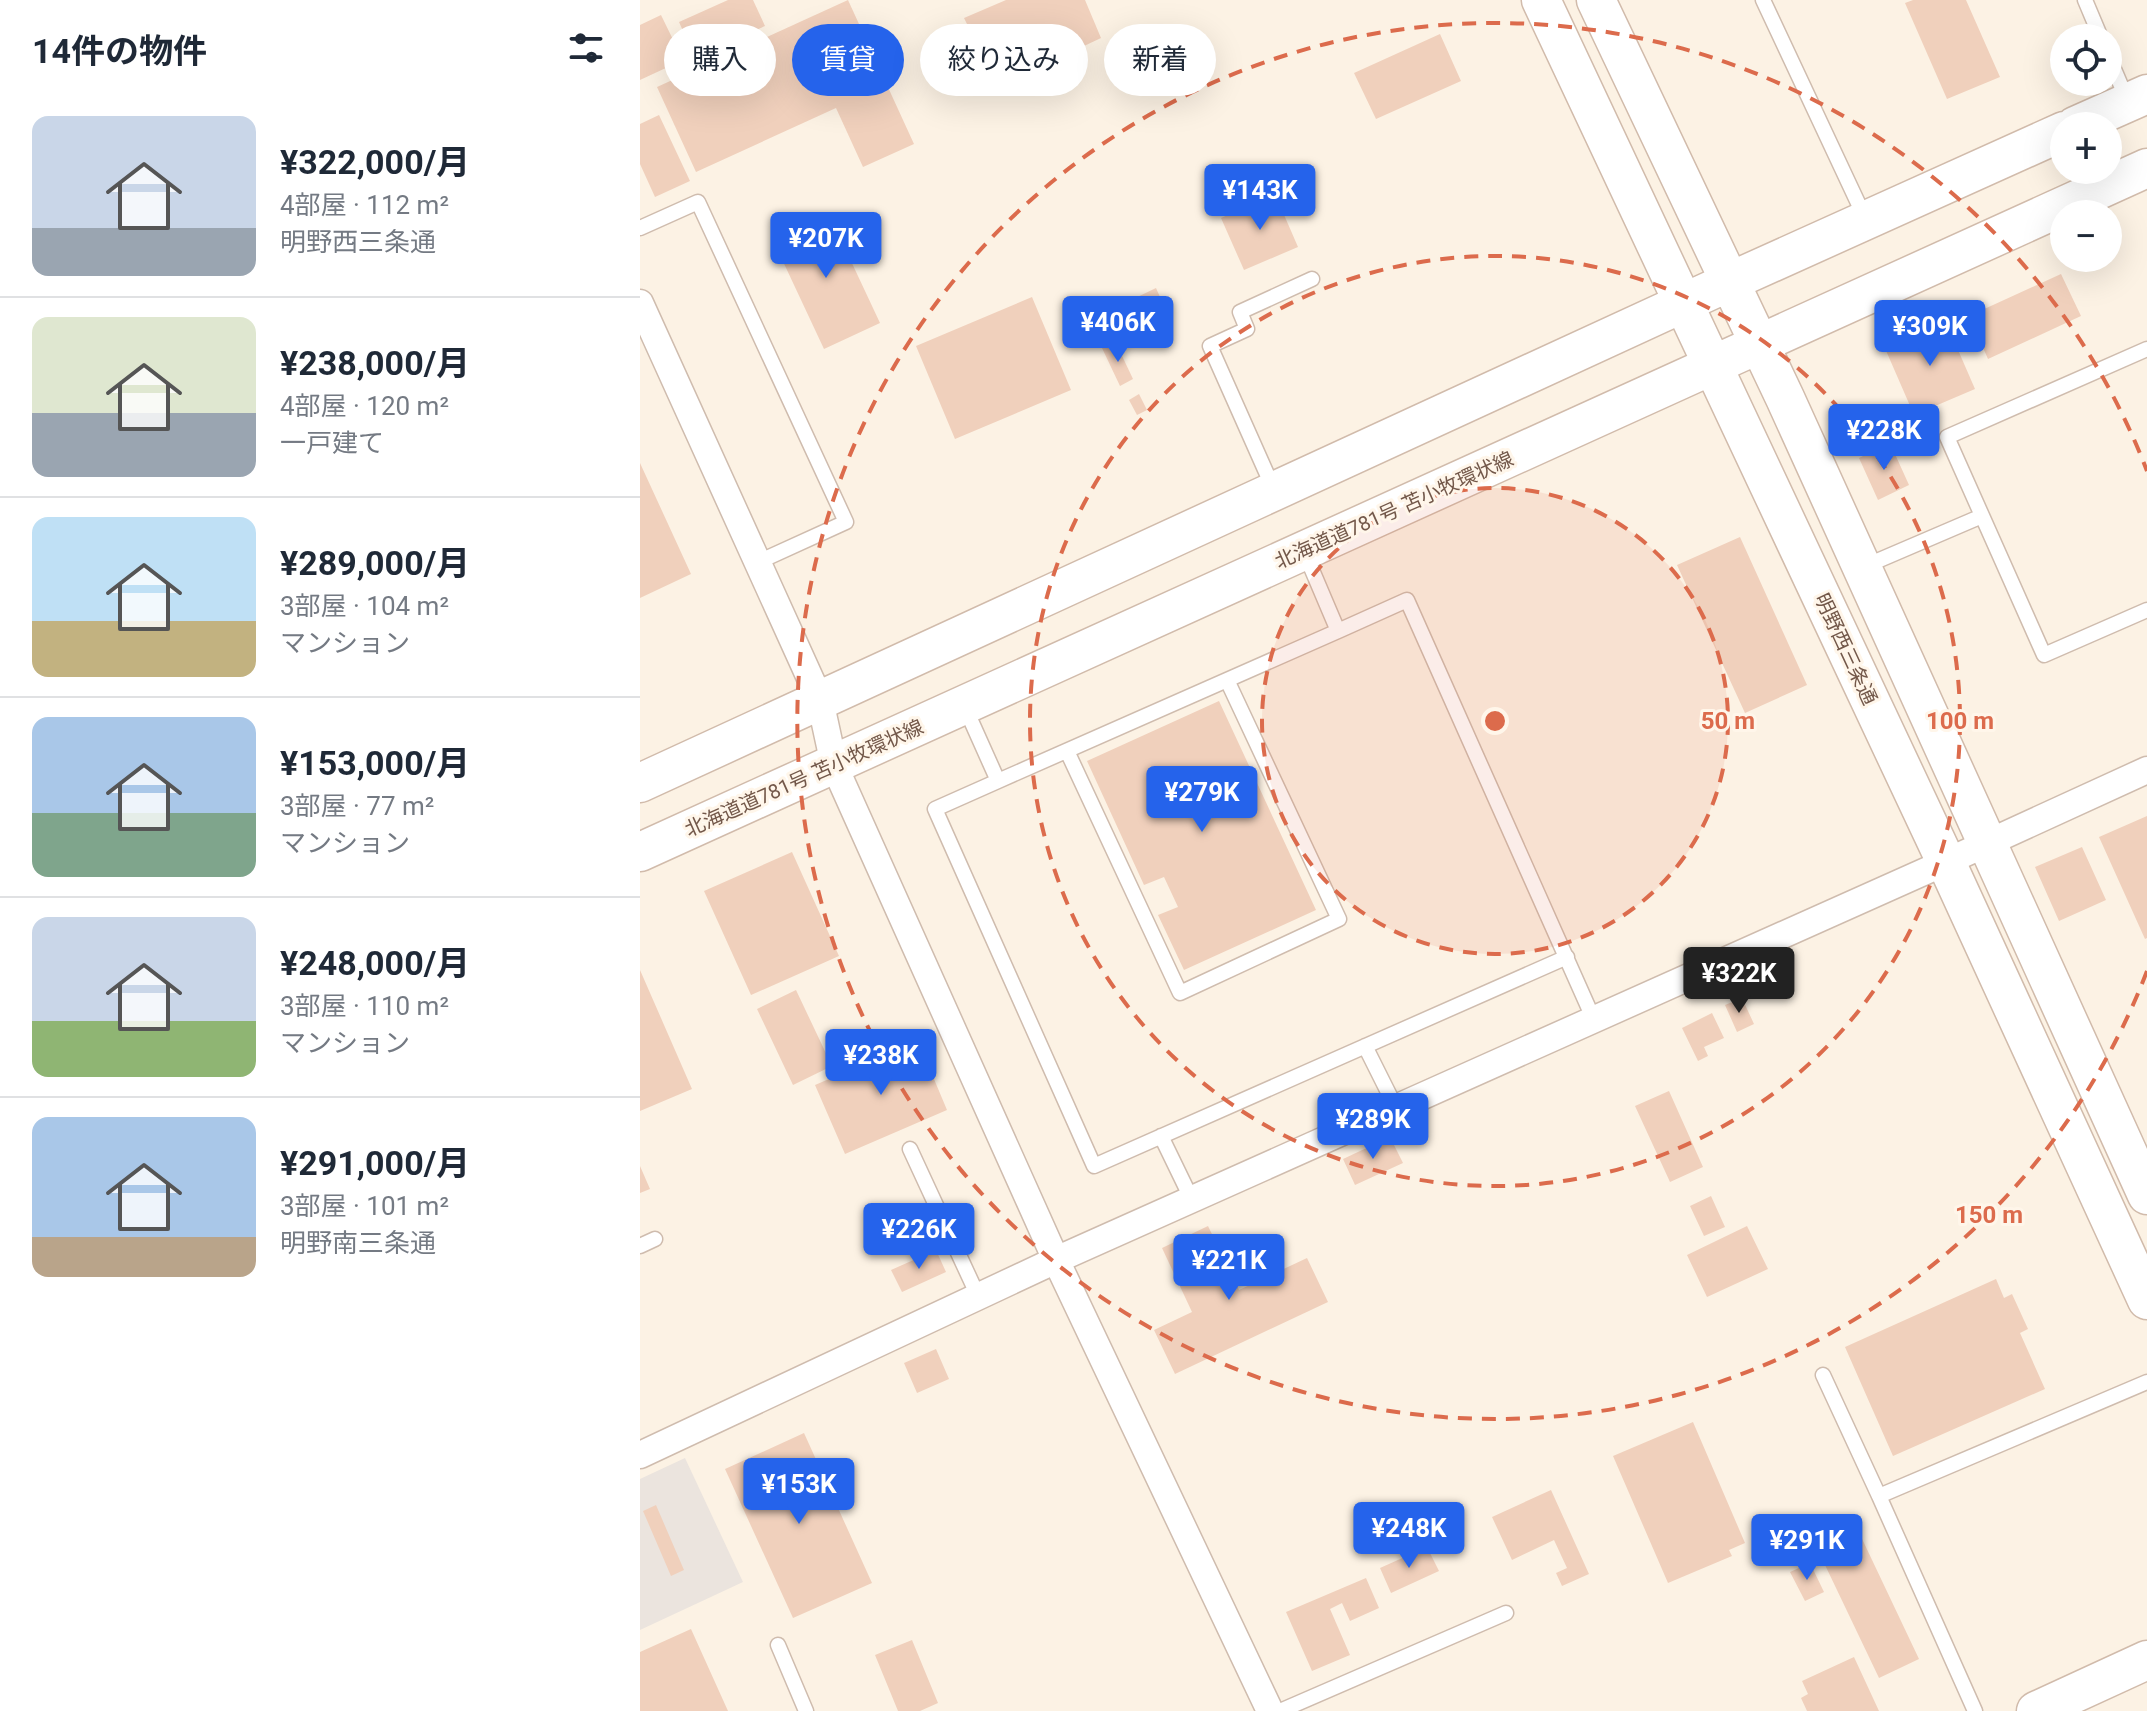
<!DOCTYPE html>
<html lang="ja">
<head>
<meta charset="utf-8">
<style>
  :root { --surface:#fff; --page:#f6f6f7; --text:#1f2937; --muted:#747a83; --line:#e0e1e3; --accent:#2563eb }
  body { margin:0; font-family:Roboto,"Noto Sans JP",sans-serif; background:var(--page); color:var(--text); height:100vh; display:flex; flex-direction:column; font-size:30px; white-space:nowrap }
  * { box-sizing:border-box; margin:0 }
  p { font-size:26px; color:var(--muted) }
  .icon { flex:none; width:44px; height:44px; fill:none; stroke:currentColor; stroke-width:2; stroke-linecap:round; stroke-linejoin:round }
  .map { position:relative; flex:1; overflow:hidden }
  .side { display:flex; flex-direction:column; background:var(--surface); width:640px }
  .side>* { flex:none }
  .hud { position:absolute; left:24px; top:24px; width:760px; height:72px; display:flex; gap:16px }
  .fabs { position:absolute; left:1410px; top:24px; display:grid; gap:16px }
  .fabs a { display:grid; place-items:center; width:72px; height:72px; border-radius:50%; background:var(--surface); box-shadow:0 8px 32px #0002; font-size:40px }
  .price { position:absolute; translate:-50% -68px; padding:0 18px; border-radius:8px; background:var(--accent); color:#fff; font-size:26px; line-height:52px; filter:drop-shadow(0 2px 4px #0008) }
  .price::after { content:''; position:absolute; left:50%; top:48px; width:24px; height:18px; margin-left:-12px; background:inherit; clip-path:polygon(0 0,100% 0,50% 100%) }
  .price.selected { background:#222; color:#fff }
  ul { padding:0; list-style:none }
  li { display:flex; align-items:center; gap:24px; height:200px; padding:0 32px }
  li+li { border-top:2px solid var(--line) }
  li span { display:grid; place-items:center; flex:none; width:224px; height:160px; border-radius:16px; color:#555 }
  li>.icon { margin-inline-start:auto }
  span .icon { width:96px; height:96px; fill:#fffc; stroke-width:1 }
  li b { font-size:34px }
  h2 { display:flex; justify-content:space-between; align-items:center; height:96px; padding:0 32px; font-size:34px }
  .chip { padding:0 28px; border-radius:36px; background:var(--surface); box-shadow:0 8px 32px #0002; font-size:28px; line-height:72px }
  .chip.selected { background:var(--accent); color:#fff }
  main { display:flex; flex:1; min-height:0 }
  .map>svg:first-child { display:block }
  .industrial { fill:#ebe4de }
  .building { fill:#f0d0bc }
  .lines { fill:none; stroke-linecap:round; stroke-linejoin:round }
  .lane-casing { stroke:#cfbcae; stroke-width:17 }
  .street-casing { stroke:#cfbcae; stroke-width:29 }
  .secondary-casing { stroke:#d1bbab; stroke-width:41 }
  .lane { stroke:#fff; stroke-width:14 }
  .street { stroke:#fff; stroke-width:26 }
  .secondary { stroke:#fff; stroke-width:38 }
  .ring { fill:none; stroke:#dc6b4c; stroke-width:4; stroke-dasharray:14 10 }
  .labels { text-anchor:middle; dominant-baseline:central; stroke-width:6; stroke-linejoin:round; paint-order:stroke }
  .street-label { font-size:20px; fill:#73584a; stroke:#fff6ea }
  .centre { fill:#dc6b4c; stroke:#fff6ea; stroke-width:4 }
  .ring-label { font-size:24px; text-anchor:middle; font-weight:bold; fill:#dc6b4c; stroke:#fff6ea; stroke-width:6; stroke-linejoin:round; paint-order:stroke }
</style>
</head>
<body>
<main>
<section class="side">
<h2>14件の物件<svg class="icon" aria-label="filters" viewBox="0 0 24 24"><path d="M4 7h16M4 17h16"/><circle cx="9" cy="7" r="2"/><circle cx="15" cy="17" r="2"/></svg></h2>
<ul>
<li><span style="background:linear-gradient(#c9d6e8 70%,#9aa5b1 0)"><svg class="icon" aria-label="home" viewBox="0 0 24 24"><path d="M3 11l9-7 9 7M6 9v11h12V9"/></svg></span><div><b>¥322,000/月</b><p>4部屋 · 112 m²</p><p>明野西三条通</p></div></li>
<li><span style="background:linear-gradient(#dfe7d0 60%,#9aa5b1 0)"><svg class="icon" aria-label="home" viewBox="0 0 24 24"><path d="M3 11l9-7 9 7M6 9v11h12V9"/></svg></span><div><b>¥238,000/月</b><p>4部屋 · 120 m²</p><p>一戸建て</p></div></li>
<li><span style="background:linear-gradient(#bfe0f5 65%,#c2b280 0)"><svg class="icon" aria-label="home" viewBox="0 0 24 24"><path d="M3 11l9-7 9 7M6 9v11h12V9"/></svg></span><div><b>¥289,000/月</b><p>3部屋 · 104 m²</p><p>マンション</p></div></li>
<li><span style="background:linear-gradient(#a9c7e8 60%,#7fa58c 0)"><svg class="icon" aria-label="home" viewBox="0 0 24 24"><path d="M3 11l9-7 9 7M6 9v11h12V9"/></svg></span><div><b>¥153,000/月</b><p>3部屋 · 77 m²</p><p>マンション</p></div></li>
<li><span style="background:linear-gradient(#c9d6e8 65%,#8fb573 0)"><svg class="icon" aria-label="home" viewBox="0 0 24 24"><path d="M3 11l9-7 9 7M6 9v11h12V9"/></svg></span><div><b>¥248,000/月</b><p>3部屋 · 110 m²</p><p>マンション</p></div></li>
<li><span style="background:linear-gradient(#a9c7e8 75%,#b9a48a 0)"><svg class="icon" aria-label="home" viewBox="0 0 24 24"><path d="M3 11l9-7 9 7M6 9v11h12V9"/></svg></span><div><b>¥291,000/月</b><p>3部屋 · 101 m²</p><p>明野南三条通</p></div></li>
</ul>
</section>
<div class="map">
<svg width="1507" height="1711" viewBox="0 0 1507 1711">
  <rect width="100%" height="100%" fill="#fcf2e4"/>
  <path class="industrial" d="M45,1458L103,1582L0,1630V1479Z"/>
  <path class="building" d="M88,0H113L125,26L55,58L39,22Z
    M208,0L274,144L223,167L196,108L56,172L17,87Z
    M366,0H445L461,38L444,46L440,37L349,76L343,62L325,69L314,43L321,40L316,28L327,24L324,18Z
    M1273,0H1326L1360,77L1307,99L1265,3Z
    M21,15L43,60L0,80V25Z
    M800,34L821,81L736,119L714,73Z
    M19,115L50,181L15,197L0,164V124Z
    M635,194L658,247L604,270L581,218Z
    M188,212L240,323L184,349L132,238Z
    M1421,274L1441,316L1348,359L1329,316Z
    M516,288L528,315L501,327L489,301Z
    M392,297L431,390L315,439L276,346Z
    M1305,320L1335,389L1274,415L1244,346Z
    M475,341L493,379L480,386L462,348Z
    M499,394L507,410L497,415L489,400Z
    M1250,443L1269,485L1238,500L1219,458Z
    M0,463L51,574L0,598Z
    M1100,537L1167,685L1105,713L1037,565Z
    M579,701L676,910L544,970L518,915L538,907L524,877L504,885L447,761Z
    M1507,816V938L1505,939L1459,837Z
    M1442,847L1466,900L1419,921L1395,867Z
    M152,852L199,956L111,995L64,891Z
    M0,970L52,1089L0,1111Z
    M156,990L192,1066L153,1085L117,1009Z
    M1102,998L1114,1024L1097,1032L1085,1005Z
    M1072,1013L1084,1038L1064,1047L1068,1056L1058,1061L1042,1028Z
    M278,1041L307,1110L205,1154L175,1085Z
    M1029,1091L1063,1167L1030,1182L995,1106Z
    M750,1137L763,1163L715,1185L703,1159Z
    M0,1166L10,1189L0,1193Z
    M1071,1196L1085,1227L1064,1236L1050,1206Z
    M568,1226L599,1290L667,1258L688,1302L535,1374L514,1330L552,1312L522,1248Z
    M1107,1226L1128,1269L1067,1297L1047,1255Z
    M296,1250L306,1272L262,1292L251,1270Z
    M1356,1279L1364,1298L1372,1294L1388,1329L1380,1333L1405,1389L1253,1456L1205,1347Z
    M296,1349L309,1379L277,1393L264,1363Z
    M1053,1422L1105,1543L1089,1550L1092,1556L1028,1583L973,1456Z
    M164,1433L232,1583L153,1618L85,1469Z
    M911,1490L949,1574L922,1586L916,1573L927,1568L914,1540L872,1560L852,1517Z
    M16,1505L44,1570L31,1576L3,1511Z
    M1215,1524L1279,1659L1239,1678L1175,1544Z
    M787,1547L799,1571L751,1593L740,1568Z
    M1170,1563L1184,1592L1165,1601L1150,1572Z
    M726,1578L739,1608L710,1621L702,1603L690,1609L710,1655L672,1671L646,1612Z
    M51,1629L88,1711H0V1652Z
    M272,1640L298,1703L280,1711H258L235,1655Z
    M1214,1657L1239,1711H1167L1161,1698L1168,1694L1162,1681Z"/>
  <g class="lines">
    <g class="lane-casing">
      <path id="lane" d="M1123,0L1226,220
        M1445,0L1461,38
        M1468,55L1488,102
        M0,228L58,202L206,522L116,563
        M1507,349L1307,437L1404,655L1507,610
        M634,490L570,346L607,329L600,312L672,279
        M664,551L698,631L767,600L954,1020
        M1223,567L1342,516
        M324,705L358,781L698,631
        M427,751L540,993L699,919L587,680
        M358,781L295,809L454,1166L927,957
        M725,1046L756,1108
        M521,1136L552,1200
        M270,1149L338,1296
        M0,1246L15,1239
        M1183,1375L1239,1496
        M138,1645L166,1711
        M640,1711L866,1613
        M1335,1711L1239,1496L1507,1382"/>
    </g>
    <g class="street-casing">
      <path id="street" d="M0,303L180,700L194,765L416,1260L630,1711
        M0,1455L416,1260L1306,862L1507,770"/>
    </g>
    <g class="secondary-casing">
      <path id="secondary" d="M901,0L1306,862L1507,1300
        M956,0L1145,398L1507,1195
        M1435,126L1507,94
        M0,783L1089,282L1424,131
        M0,852L1507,168
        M1396,1711L1507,1660"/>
    </g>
    <use href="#lane" class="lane"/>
    <use href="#street" class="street"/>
    <use href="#secondary" class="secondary"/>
  </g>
  <circle cx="855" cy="721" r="233" fill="#dc6b4c" fill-opacity=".12"/>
  <g class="ring">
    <circle cx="855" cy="721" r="233"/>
    <circle cx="855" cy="721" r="465"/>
    <path d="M1507 971A698 698 0 1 1 1507 471"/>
  </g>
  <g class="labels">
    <g class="street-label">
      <text transform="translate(754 510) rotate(-24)">北海道道781号 苫小牧環状線</text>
      <text transform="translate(1206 649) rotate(65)">明野西三条通</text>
      <text transform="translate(164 778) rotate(-24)">北海道道781号 苫小牧環状線</text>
    </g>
  </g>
  <circle cx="855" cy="721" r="12" class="centre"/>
  <g class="ring-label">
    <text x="1088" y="729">50 m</text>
    <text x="1320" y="729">100 m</text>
    <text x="1349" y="1223">150 m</text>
  </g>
</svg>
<div class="fabs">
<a><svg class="icon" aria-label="locate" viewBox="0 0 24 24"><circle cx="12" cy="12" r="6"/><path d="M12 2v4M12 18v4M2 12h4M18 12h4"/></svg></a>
<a>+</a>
<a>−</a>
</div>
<b class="price" style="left:620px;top:232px">¥143K</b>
<b class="price" style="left:186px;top:280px">¥207K</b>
<b class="price" style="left:478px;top:364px">¥406K</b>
<b class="price" style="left:1290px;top:368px">¥309K</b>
<b class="price" style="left:1244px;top:472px">¥228K</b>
<b class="price" style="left:562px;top:834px">¥279K</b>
<b class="price selected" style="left:1099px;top:1015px">¥322K</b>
<b class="price" style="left:241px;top:1097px">¥238K</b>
<b class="price" style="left:733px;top:1161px">¥289K</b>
<b class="price" style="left:279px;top:1271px">¥226K</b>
<b class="price" style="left:589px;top:1302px">¥221K</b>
<b class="price" style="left:159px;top:1526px">¥153K</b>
<b class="price" style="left:769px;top:1570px">¥248K</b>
<b class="price" style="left:1167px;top:1582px">¥291K</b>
<div class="hud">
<a class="chip">購入</a>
<a class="chip selected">賃貸</a>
<a class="chip">絞り込み</a>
<a class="chip">新着</a>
</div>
</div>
</main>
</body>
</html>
